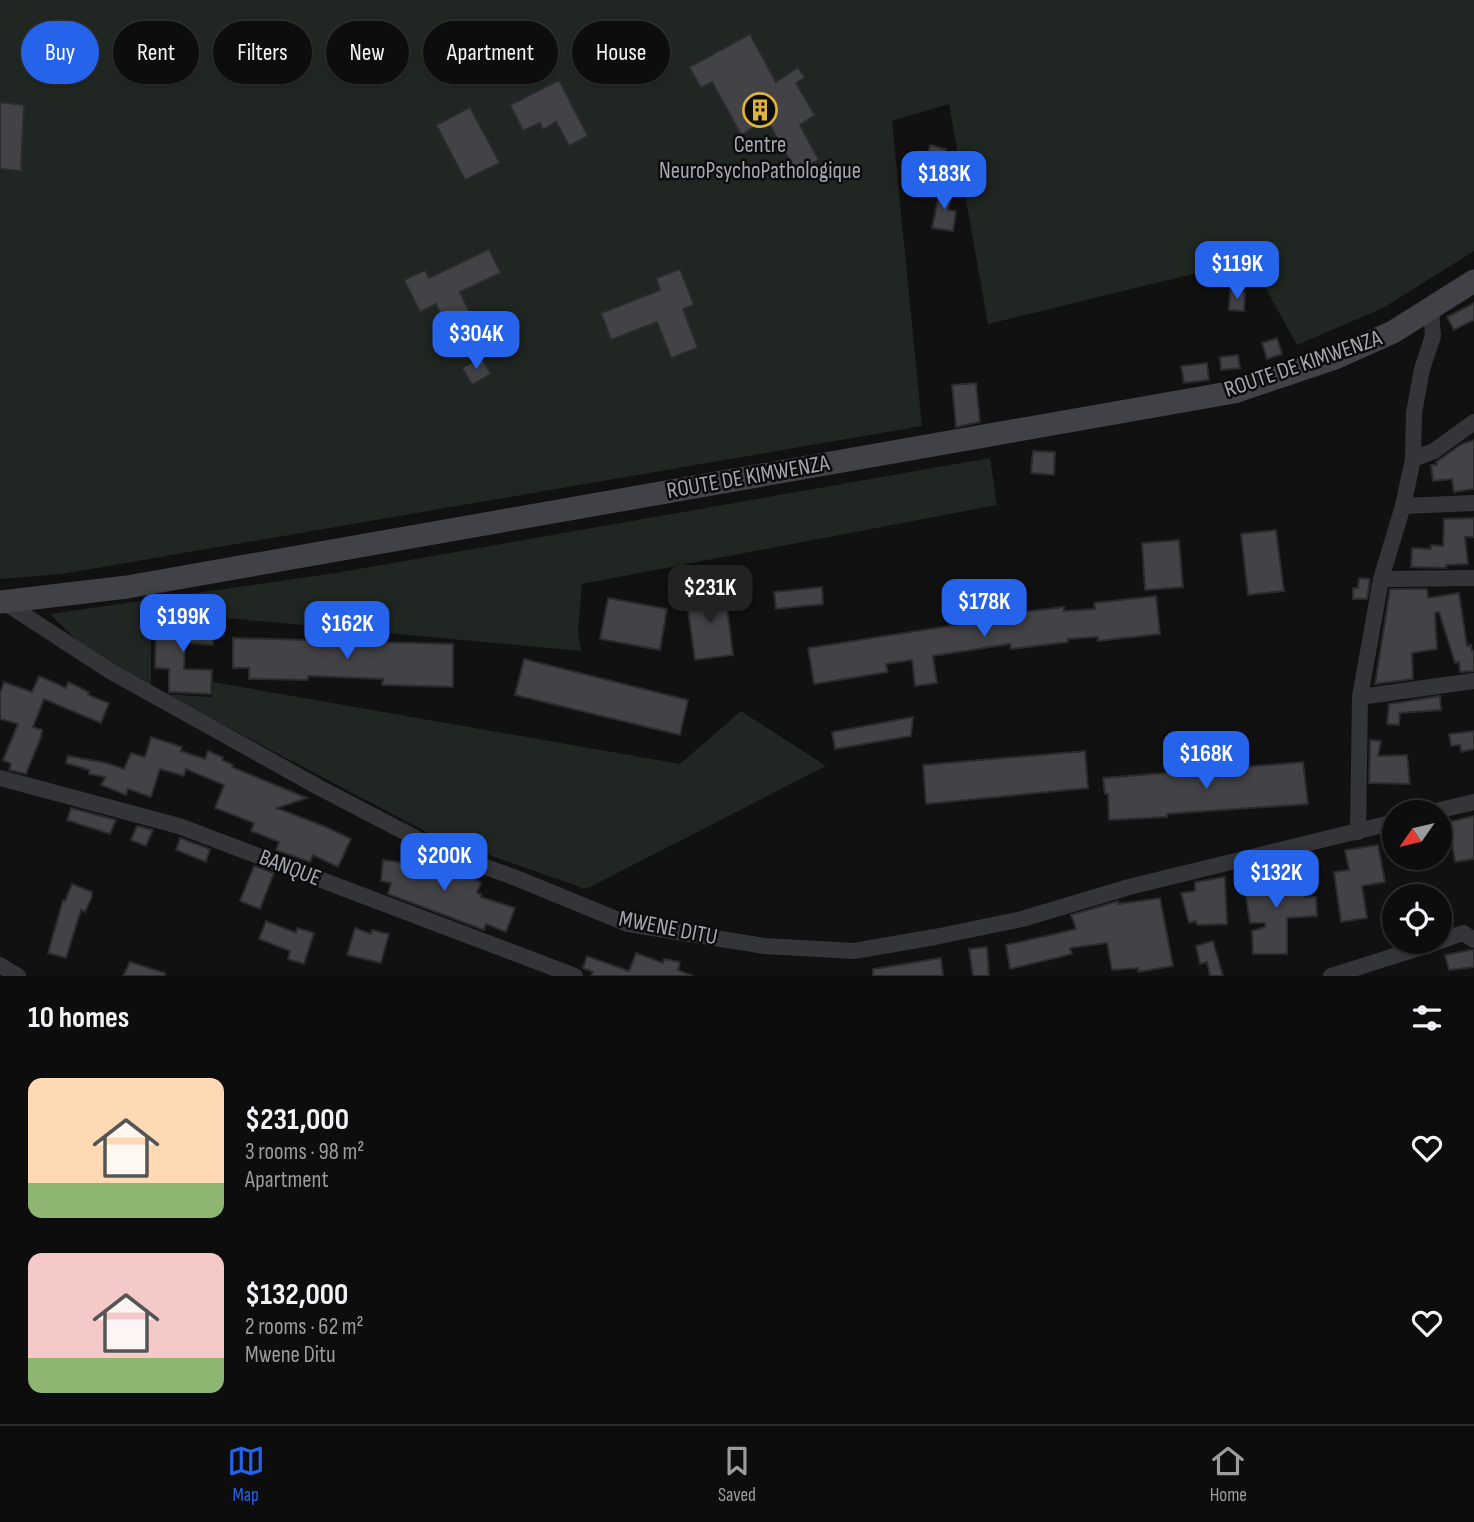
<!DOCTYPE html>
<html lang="en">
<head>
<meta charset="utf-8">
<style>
  :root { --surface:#0d0d0e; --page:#161617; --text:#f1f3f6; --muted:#9a9c9e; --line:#2d2d2e; --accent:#2563eb }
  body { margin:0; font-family:"Sofia Sans Condensed",sans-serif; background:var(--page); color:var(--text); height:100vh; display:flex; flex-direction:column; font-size:26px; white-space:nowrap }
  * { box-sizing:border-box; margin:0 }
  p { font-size:23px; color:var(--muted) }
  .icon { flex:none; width:38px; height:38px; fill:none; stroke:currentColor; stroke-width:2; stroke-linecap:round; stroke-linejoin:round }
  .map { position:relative; height:976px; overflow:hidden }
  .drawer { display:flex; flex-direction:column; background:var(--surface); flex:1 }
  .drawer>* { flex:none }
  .hud { position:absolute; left:21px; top:21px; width:700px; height:63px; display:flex; gap:14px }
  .needle { width:46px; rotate:236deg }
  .controls { position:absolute; left:1382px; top:800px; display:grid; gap:14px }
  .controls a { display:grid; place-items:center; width:70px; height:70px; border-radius:50%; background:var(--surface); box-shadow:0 2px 5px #0004,0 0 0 2px var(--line); font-size:35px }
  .price { position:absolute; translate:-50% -60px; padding:0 16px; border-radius:14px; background:var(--accent); color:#fff; font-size:23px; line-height:46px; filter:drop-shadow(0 2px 4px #0008) }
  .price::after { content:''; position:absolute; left:50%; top:42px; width:21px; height:16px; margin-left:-10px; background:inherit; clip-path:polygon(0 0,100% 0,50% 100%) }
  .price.selected { background:#222; color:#fff }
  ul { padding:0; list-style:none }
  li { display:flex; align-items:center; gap:21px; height:175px; padding:0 28px }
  li span { display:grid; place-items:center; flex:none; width:196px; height:140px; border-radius:14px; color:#555 }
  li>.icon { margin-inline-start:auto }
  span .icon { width:84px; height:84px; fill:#fffc; stroke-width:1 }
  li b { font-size:30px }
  h2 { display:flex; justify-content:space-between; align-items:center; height:84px; padding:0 28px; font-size:30px }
  .tag { padding:0 24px; border-radius:32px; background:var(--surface); box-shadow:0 2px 5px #0004,0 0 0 2px var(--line); font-size:24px; line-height:63px }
  .tag.selected { background:var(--accent); color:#fff }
  .dock { display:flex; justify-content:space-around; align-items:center; height:98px; border-top:2px solid var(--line); background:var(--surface); font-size:19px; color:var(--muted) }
  .dock a { display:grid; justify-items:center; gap:4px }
  .dock .selected { color:var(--accent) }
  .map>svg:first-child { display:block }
  .green { fill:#202621 }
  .building { fill:#434347; stroke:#2b2b2e; stroke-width:2 }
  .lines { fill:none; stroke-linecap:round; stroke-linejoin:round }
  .street { stroke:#343539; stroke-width:16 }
  .secondary { stroke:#414247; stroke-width:23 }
  .labels { text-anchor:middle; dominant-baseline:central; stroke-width:5; stroke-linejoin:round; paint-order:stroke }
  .poi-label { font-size:23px; fill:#a4a7b1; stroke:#0c0c0d }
  .street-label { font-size:23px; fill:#a4a7b1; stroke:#0c0c0d }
</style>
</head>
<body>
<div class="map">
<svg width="1474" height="976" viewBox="0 0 1474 976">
  <rect width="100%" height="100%" fill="#111112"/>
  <path class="green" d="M0,0H1474V251L1383,308L1297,345L1250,260L988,324L949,104L892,121L922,426L62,574L0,579Z
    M990,458L997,505L582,584L578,632L581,651L151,611V688L163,694L212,697L213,682L680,764L741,711L826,766L586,889L432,835L195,710L101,664L50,614L336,573Z"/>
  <path class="building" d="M750,34L776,82L798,67L805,78L796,83L815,115L800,125L819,160L796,172L767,120L741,135L712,82L701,88L689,67Z
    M559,80L588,136L569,146L556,122L543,130L540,123L523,131L510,105Z
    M0,102L24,105L21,171L0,169Z
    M470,107L500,163L465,180L436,125Z
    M930,145L946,149L939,181L926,179L929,161L927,160Z
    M941,184L952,186L948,210L956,211L953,231L932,228Z
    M489,249L501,273L460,292L477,328L452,339L436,304L420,312L404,280L425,270L429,278Z
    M680,269L694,305L683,309L698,348L671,358L657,322L611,340L601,313L660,290L656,278Z
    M1230,290L1245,292L1244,311L1229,310Z
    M1474,303V320L1454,330L1447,317Z
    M1277,338L1282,354L1267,359L1262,343Z
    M1238,355L1240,368L1221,370L1220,357Z
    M481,357L491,374L472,385L462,368Z
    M1207,363L1209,380L1184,383L1181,366Z
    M976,383L980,422L956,427L952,385Z
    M1474,440V489L1454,492L1452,479L1433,481L1431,465H1437L1436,462L1462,444Z
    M1033,451L1055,452L1054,475L1031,473Z
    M1474,518V537H1465L1468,564L1446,565V568L1411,567L1412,548L1431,549V545L1443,546L1444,519Z
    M1276,530L1284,591L1248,595L1241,534Z
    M1179,540L1183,587L1145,590L1142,543Z
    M1359,578L1370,579L1367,599H1353V588H1358Z
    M822,587L823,604L776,609L774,592Z
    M1390,589H1427L1428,598L1459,593L1467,646L1471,645L1472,651H1474V671L1460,672L1459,662L1455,663L1439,612L1435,613L1437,649L1412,653L1413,679L1375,684Z
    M725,591L733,655L695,660L686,596Z
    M1156,596L1160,634L1098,641V637L1068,639V642L1011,649L1010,644L933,656L937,683L915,686L912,660L886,664L888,672L814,684L808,648L1006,617V614L1064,607V611L1095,609L1094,603Z
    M608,598L667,609L660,650L600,639Z
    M156,620L213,622V645L185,643L184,669L212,670L211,694L169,692V669L155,668Z
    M233,638L453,644V687L382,685L383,679L308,676V680L249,679V668H233Z
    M524,659L688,700L680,735L515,695Z
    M39,676L66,688L68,682L89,692L88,695L109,703L101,723L44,699L33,727L42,730L41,737L26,774L9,770L11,764L3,760L18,724L0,719V693L4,682L32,692Z
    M1440,696L1441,710L1400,713L1399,725L1387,724L1389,704Z
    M913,717L911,736L835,749L832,732Z
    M1474,731V749L1461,752L1460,745L1451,746L1449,734Z
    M151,737L182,747L181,751L205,759L208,751L223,757L222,760L233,765L232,767L307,798L277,808L326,827L351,839L338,867L313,855L310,862L276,850L279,842L251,831L254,823L215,808L224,785L186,769L184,776L160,769L151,797L128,789L126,795L101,785L105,777L89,774V770L66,763L68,756L107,763L124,769L131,753L145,757Z
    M1370,740L1381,741L1378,756L1407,755L1410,784L1369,783Z
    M1085,751L1088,788L926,804L923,765Z
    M1303,762L1308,804L1167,814V817L1109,820L1108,794H1105L1103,778Z
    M71,808L116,820L110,834L67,820Z
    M1474,816V859L1455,862L1452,843L1440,845V824Z
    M137,826L153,830L146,846L131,840Z
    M180,838L210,849L206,862L176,850Z
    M1378,845L1385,882L1362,886L1367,918L1341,922L1334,872L1349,870L1345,850Z
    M409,855L426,859L449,871L481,882L477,893L481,894V897L515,908L506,932L486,924L484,930L388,894L391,883L381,881L383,860L406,863Z
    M254,866L274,873L260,909L240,901Z
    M1298,874L1305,897H1316L1317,916L1287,918V954H1253L1252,931L1265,927V923H1250L1243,879Z
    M1225,877L1227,924L1197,925L1196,921L1189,923L1181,893L1195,891V882Z
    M72,884L92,892V897L85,912L81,910L66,958L48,953L63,900L65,901Z
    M1160,898L1173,966L1138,972V968L1112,970L1107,943L1070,948L1072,954L1010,969L1006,945L1076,929L1071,915L1118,901V904Z
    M266,921L296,933L297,928L314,933L304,964L288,959L290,951L259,939Z
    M355,928L371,934L372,930L389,934L381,963L347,955Z
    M1213,941L1223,976H1210L1207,962L1200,964L1196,946Z
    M987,947L989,976H973L969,949Z
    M1471,950H1474V967L1449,970L1445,955Z
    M636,953L663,963L664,959L680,962L678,970L693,976H591L593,972L583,968L587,956L629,971Z
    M941,958L943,976H873V969Z
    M130,962L165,973V976H123Z"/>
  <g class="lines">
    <path class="street" d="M1413,459L1434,451L1474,422
      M1403,506L1474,503
      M1381,579L1474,578
      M4,602L110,671L320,788L437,849L516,878L628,924L765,946L854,951L935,937L1022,919L1129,887L1395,822
      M1360,697L1474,681
      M0,778L179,826L575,976
      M1432,812L1474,802
      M1358,832L1360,697L1381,579L1403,506L1413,459L1414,413L1422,369L1433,336L1431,310
      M1440,941L1463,933L1474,940
      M0,965L18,976
      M1331,976L1438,942"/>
    <path class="secondary" d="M0,602L127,587L1234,392L1335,358L1393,332L1474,281"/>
  </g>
  <defs>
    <g id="building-ring" transform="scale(1.75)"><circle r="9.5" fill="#0c0c0d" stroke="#deb33e" stroke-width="1.5"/><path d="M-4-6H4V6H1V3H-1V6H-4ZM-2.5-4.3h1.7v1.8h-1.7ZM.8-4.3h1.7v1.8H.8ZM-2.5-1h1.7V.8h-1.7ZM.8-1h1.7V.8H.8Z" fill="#deb33e"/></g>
  </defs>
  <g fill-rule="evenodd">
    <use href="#building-ring" x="760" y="110"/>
  </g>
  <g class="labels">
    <g class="poi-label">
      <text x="760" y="145">Centre<tspan x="760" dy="26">NeuroPsychoPathologique</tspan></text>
    </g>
    <g class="street-label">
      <text transform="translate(1303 364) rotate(-19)">ROUTE DE KIMWENZA</text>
      <text transform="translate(748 477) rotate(-10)">ROUTE DE KIMWENZA</text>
      <text transform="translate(290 868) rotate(21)">BANQUE</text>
      <text transform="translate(668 928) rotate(11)">MWENE DITU</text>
    </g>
  </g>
</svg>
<div class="controls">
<a><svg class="needle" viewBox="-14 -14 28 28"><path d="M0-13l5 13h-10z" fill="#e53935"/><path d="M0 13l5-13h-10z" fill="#9a9c9e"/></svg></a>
<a><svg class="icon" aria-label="locate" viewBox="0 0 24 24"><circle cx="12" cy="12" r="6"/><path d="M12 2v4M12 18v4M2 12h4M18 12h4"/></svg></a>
</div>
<b class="price" style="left:944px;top:211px">$183K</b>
<b class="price" style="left:1237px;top:301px">$119K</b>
<b class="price" style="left:476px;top:371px">$304K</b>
<b class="price selected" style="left:710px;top:625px">$231K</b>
<b class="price" style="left:984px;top:639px">$178K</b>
<b class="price" style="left:183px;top:654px">$199K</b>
<b class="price" style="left:347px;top:661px">$162K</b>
<b class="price" style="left:1206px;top:791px">$168K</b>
<b class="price" style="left:444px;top:893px">$200K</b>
<b class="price" style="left:1276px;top:910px">$132K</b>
<div class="hud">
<a class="tag selected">Buy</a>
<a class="tag">Rent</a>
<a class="tag">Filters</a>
<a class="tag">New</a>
<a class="tag">Apartment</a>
<a class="tag">House</a>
</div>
</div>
<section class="drawer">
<h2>10 homes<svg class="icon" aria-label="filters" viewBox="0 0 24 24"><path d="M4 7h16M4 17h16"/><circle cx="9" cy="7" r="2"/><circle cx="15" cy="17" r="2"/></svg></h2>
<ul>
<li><span style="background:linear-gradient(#ffd9b3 75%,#8fb573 0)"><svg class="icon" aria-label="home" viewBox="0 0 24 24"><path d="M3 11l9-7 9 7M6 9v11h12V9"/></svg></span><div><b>$231,000</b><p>3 rooms · 98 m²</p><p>Apartment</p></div><svg class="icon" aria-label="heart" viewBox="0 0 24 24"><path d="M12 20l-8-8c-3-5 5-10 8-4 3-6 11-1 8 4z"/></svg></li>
<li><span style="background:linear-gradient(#f6c9c9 75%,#8fb573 0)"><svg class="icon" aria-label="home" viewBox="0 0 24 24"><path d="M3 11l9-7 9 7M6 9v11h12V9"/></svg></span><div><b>$132,000</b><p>2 rooms · 62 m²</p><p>Mwene Ditu</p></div><svg class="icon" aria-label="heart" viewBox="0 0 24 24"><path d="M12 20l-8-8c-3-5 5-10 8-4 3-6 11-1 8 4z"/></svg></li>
</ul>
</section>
<nav class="dock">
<a class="selected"><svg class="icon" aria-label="map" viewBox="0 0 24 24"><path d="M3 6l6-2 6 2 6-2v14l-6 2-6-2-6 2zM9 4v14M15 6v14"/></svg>Map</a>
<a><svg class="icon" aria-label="saved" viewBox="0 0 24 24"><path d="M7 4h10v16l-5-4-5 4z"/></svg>Saved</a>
<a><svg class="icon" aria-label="home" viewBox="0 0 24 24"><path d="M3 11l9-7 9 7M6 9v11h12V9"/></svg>Home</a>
</nav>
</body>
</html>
